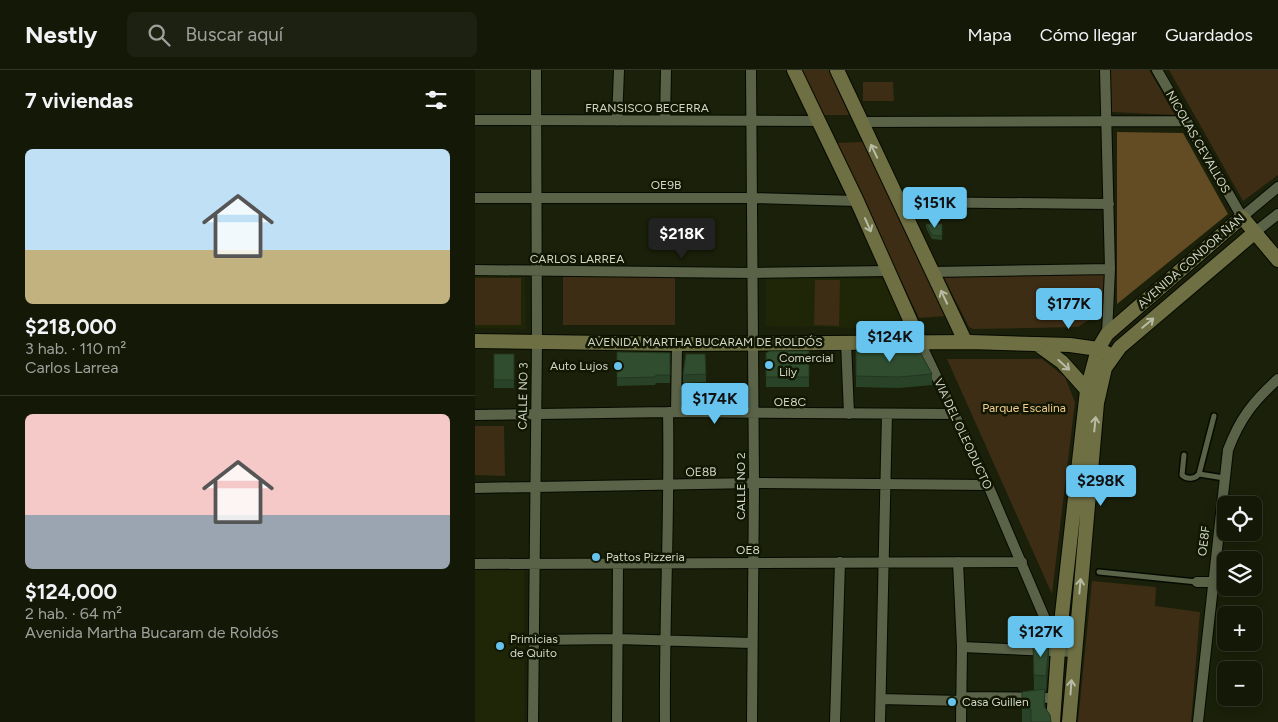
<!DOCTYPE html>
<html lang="es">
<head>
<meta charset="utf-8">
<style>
  :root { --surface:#141807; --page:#1d2111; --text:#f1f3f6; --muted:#9da09b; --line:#333728; --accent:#66c4ef }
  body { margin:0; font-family:Figtree,sans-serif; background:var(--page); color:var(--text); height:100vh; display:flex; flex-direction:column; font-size:19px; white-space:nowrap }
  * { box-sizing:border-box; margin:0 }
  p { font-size:16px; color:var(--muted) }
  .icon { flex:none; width:28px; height:28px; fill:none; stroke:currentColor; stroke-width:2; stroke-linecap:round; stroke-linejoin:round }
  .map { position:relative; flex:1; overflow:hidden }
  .side { display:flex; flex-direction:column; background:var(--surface); width:475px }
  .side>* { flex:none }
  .buttons { position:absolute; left:742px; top:426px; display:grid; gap:10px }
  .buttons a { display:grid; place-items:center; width:45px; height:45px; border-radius:8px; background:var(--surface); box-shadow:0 2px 12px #0003,0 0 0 1px var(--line); font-size:25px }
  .price { position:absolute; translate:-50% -42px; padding:0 11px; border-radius:5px; background:var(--accent); color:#111; font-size:16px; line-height:32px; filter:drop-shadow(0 1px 2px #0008) }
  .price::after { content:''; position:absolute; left:50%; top:30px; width:15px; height:11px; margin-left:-8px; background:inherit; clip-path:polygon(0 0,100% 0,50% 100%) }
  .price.current { background:#222; color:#fff }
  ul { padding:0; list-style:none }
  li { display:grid; align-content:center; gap:10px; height:265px; padding:0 25px }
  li+li { border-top:1px solid var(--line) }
  li span { display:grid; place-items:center; height:155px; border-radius:8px; color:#555 }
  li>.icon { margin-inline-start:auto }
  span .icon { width:90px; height:90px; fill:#fffc; stroke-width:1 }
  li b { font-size:21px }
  h2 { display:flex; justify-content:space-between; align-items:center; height:60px; padding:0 25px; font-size:21px }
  header { display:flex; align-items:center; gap:30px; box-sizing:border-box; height:70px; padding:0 25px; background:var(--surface); border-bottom:1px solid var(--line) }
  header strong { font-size:24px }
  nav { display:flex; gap:28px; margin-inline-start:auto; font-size:18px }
  .search { width:350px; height:45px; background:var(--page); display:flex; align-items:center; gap:12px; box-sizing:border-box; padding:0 18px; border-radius:8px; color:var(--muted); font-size:19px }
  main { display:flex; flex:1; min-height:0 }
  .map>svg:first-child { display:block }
  .built { fill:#1f2607 }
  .green { fill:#3d2d14 }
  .forest { fill:#634b24 }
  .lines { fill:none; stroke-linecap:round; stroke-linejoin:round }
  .lane-casing { stroke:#060a00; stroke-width:8 }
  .street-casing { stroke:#060a00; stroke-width:12 }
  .secondary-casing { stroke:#060a00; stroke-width:16 }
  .lane { stroke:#5a6248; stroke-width:5 }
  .street { stroke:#5a6248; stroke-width:10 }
  .secondary { stroke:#6e6f42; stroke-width:14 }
  .wall { fill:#294328 }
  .shaded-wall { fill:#223721 }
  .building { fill:#304e2f; stroke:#223721 }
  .oneway { stroke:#b8bca6 }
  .poi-dot { fill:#66c4ef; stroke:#111702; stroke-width:2 }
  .labels { text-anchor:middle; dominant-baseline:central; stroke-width:5; stroke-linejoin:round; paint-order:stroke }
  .street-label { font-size:12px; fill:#d1d6c7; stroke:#111702 }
  .poi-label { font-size:12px; fill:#d1d6c7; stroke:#111702; text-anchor:start }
  .park-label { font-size:12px; fill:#f5cc8c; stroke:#111702 }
</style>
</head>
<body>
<header>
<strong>Nestly</strong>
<div class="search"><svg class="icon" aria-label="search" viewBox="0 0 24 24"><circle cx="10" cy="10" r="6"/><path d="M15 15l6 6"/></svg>Buscar aquí</div>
<nav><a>Mapa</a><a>Cómo llegar</a><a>Guardados</a></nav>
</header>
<main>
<section class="side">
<h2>7 viviendas<svg class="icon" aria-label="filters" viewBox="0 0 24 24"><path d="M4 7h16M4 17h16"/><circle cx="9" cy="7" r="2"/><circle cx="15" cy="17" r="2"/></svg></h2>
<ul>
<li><span style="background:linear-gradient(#bfe0f5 65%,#c2b280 0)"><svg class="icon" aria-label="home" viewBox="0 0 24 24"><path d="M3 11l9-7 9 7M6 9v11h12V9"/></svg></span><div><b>$218,000</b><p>3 hab. · 110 m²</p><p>Carlos Larrea</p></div></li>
<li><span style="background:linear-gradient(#f6c9c9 65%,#9aa5b1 0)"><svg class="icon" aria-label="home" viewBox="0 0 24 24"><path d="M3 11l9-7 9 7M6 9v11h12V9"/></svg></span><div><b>$124,000</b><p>2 hab. · 64 m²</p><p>Avenida Martha Bucaram de Roldós</p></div></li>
</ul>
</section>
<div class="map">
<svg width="803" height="652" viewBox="0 0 803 652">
  <rect width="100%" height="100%" fill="#1a2009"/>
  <path class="built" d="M0,205H50L51,259L0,258Z
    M291,207L409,209L432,259L291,256Z
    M49,499L50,652H0V500Z"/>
  <path class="green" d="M326,0H354L374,45H347Z
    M634,0H674L700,45L636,42Z
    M694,0H803V105L768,131Z
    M388,12H418L419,31H388Z
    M389,72L471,246L444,248L360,73Z
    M629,204V240L603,257L498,259L494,257L468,206Z
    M88,206H200V255H88Z
    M0,208H46V255H0Z
    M340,210H365L364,256L339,255Z
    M472,289H567L590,307L600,332L577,524Z
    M0,356H29L30,406L0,405Z
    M617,511L681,517L680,536L725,542L716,652H603Z"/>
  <path class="forest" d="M642,62L708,63L753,144L642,234Z"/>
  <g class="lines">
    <g class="lane-casing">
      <path id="lane" d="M709,385L707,405C712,410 720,409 724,404L739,346
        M724,404L749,408
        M624,502L722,512"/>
    </g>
    <g class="street-casing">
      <path id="street" d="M276,0L279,413L277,652
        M630,0L635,199L632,264
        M682,0L767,147L803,117
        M0,50L344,51
        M190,50L191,0
        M142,51L144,0
        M385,52L710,51
        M0,128H277L382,131
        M425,132L634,134
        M779,163L803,144
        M0,200L278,203L413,201
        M457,202L635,199
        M444,270L513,415L582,577
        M371,272L374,344
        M201,342L202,274
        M0,345L193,342L479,344
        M0,418L279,413L513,415
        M483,492L487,577L486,652
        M0,494L547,492
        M722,512H737
        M58,570L142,569L276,573
        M487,577L599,582
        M487,627L579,628
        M406,629L486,631
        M58,652L62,272L61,0
        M142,652L143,494
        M190,652C189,548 195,445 193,342
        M360,652L365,492
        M405,652L412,344
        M723,652L753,380C765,348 778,332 803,309"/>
    </g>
    <g class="secondary-casing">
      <path id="secondary" d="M319,0L382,131L444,270
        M362,0L490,271
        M0,271L202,274L495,272L595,275L623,279L638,286
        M562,274L587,292L612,320
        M578,652L583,580L612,320L623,279L632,264L767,147L803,190
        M594,652L622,333L630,298L645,277L779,163"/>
    </g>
    <use href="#lane" class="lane"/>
    <use href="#street" class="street"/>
    <use href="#secondary" class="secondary"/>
  </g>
  <path class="wall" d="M451,154H467V170L457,169L451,158Z
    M381,279L457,304V315L424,318L381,317Z
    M334,281V317H291V283Z
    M142,282L195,283V313H181L180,315L142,316Z
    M19,284H39V318H19Z
    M230,284L231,312L208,313V305Z
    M558,573L574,589L571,621H570V638L576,652H547V622L559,620Z"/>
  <path class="shaded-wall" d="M574,573V589L571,621V606Z"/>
  <path class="building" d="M451,154H467V166L457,165Z
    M381,279L444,280L457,304L424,307L381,306Z
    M295,281H334V307H291V283Z
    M142,282L195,283V305H181L180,307L142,308Z
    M19,284H39V310H19Z
    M211,284H230L231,304L208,305Z
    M558,573H574L571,606L559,605Z
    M570,619L569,636L575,645L576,652H556V639L547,638V622Z"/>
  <defs><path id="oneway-shaft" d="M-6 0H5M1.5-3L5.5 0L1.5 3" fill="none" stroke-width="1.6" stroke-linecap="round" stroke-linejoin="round" transform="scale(1.25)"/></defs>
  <g class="oneway">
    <use href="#oneway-shaft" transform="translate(399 81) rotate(-116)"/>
    <use href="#oneway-shaft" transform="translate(393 155) rotate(66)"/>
    <use href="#oneway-shaft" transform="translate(469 227) rotate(-115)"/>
    <use href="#oneway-shaft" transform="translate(673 253) rotate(-40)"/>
    <use href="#oneway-shaft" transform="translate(589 295) rotate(42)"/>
    <use href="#oneway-shaft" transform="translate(620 354) rotate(-84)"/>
    <use href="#oneway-shaft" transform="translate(605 516) rotate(-85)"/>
    <use href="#oneway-shaft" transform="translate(596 617) rotate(-86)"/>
  </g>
  <g class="poi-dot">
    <circle cx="294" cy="295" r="5"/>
    <circle cx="143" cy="296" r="5"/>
    <circle cx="121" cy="487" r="5"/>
    <circle cx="25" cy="576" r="5"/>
    <circle cx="477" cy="632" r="5"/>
  </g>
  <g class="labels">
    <g class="street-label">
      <text x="172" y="38">FRANSISCO BECERRA</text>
      <text transform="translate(723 72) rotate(60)">NICOLAS CEVALLOS</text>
      <text x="191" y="115">OE9B</text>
      <text x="102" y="189">CARLOS LARREA</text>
      <text transform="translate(716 191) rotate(-41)">AVENIDA CONDOR ÑAN</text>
      <text x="230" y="272">AVENIDA MARTHA BUCARAM DE ROLDÓS</text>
      <text transform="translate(48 326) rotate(-89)">CALLE NO 3</text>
      <text x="315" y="332">OE8C</text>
      <text transform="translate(488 364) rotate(65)">VIA DEL OLEODUCTO</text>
      <text transform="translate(226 402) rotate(-1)">OE8B</text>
      <text transform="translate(266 416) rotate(-90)">CALLE NO 2</text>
      <text transform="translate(729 471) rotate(-83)">OE8F</text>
      <text x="273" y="480">OE8</text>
    </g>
    <g class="poi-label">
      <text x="304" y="288">Comercial<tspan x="304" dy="14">Lily</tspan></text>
      <text x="133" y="296" text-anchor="end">Auto Lujos</text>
      <text x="131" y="487">Pattos Pizzeria</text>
      <text x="35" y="569">Primicias<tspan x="35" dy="14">de Quito</tspan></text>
      <text x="487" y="632">Casa Guillen</text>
    </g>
    <g class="park-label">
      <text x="549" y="338">Parque Escalina</text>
    </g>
  </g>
</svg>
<div class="buttons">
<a><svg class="icon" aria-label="locate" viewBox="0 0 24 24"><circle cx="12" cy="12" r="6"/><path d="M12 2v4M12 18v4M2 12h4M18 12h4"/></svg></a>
<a><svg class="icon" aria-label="layers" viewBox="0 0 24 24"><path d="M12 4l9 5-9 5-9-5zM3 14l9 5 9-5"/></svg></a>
<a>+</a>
<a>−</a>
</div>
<b class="price" style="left:460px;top:159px">$151K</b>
<b class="price current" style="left:207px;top:190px">$218K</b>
<b class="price" style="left:594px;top:260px">$177K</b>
<b class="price" style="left:415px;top:293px">$124K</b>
<b class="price" style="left:240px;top:355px">$174K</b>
<b class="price" style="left:626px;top:437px">$298K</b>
<b class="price" style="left:566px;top:588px">$127K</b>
</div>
</main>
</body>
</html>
